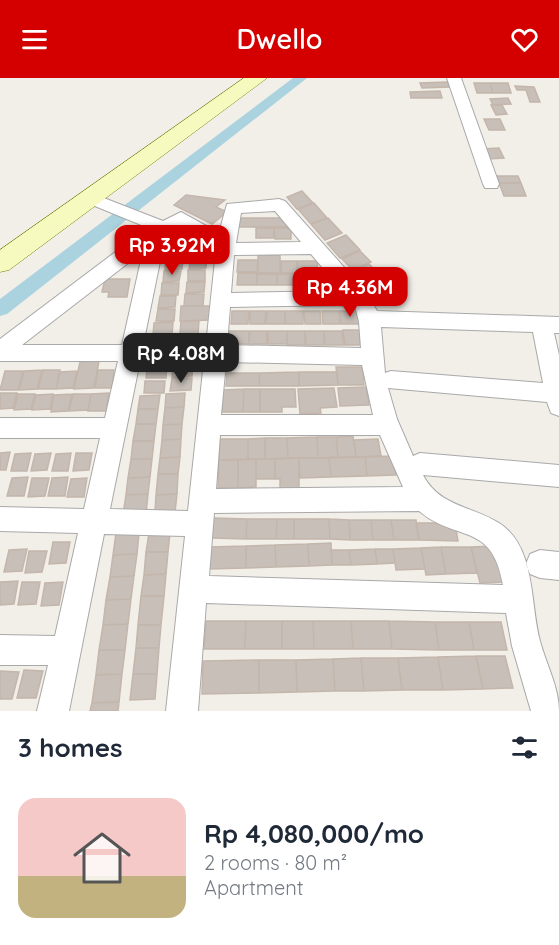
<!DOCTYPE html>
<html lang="en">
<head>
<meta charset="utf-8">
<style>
  :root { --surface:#fff; --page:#f6f6f7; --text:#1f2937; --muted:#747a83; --line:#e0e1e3; --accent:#d40000 }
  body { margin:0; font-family:Quicksand,sans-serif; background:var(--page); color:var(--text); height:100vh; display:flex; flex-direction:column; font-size:22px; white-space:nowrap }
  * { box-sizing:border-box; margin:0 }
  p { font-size:20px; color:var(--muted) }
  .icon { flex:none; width:33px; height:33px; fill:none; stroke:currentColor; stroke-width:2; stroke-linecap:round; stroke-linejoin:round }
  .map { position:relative; height:633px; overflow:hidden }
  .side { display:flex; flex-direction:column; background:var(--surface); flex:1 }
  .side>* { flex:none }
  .price { position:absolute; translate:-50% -51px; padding:0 14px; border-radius:12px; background:var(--accent); color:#fff; font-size:20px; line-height:39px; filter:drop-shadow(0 2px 3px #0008) }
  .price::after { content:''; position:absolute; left:50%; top:36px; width:18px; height:14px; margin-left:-9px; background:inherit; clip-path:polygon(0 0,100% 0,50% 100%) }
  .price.active { background:#222; color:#fff }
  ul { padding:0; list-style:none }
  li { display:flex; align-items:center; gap:18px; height:150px; padding:0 18px }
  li+li { border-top:2px solid var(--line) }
  li span { display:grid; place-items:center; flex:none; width:168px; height:120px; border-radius:18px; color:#555 }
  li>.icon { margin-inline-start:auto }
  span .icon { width:72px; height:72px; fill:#fffc; stroke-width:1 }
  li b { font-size:26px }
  h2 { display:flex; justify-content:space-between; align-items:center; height:72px; padding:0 18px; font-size:26px }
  header { display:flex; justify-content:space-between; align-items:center; height:78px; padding:0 18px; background:var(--accent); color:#fff; font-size:27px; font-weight:600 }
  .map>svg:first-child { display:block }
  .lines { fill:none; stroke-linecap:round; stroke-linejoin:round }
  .canal { fill:#aad3df; fill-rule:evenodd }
  .building { fill:#c7bfb8; stroke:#c4b6ab; stroke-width:1.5 }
  .street-casing { stroke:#a9a9a9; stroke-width:2 }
  .secondary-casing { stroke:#707d05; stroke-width:1 }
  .street { fill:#fff; fill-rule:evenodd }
  .secondary { fill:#f7fabf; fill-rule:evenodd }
</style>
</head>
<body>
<header><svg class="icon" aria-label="menu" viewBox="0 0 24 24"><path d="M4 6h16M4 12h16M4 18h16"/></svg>Dwello<svg class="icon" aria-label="heart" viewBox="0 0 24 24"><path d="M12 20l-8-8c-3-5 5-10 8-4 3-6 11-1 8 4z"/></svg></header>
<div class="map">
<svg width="559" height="633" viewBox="0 0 559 633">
  <rect width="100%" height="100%" fill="#f2efe9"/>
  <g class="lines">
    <path class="canal" d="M293,0H307L7,236L0,238V221Z"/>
  </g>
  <path class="building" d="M447,4L450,9L422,10L420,5Z
    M474,5H490L493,15H477Z
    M490,5H508L511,15H493Z
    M515,8L534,9L540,24H530L526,12H517Z
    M440,13L442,20H411L410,14Z
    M508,20L511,26L493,27L490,21Z
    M491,27H502L507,36L496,37Z
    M484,41H500L505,52H489Z
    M499,70L504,80L487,81L481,71Z
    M497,98H518L521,105H499Z
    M499,105H521L526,118H504Z
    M302,113L313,125L297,131L287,119Z
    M186,117L225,122L216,129L227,134L212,146L174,127Z
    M314,125L327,140L311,146L298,131Z
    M240,140H281L289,149H239Z
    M328,140L342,155L325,162L311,146Z
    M256,150H274V160H256Z
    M274,150H291V161H275Z
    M346,157L360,172L340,180L327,165Z
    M360,173L371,184L353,192L342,181Z
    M258,177H280V195H258Z
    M191,178H207L206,190L189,191Z
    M166,179H183L182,191L165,192Z
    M238,182H258L257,194H237Z
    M281,183H297V195H281Z
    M298,183H317L318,195H298Z
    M369,186L378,195L362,201L354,192Z
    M188,192H205V203H188Z
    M164,193H181L179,203L163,204Z
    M238,195H257V207H237Z
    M378,195L385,203L380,206L385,211L374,216L362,202Z
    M257,196H277V207H257Z
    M277,196H296L297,207H277Z
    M297,196H316V207H297Z
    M316,196H326V200L334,201L335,209H317Z
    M105,201H130L127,219H108L109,214H102Z
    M187,204H205L204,214L186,215Z
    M162,205H179L178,217H161Z
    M185,216H204L203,228H184Z
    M160,218H176L175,229L158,230Z
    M181,228H213L212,242L180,243Z
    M158,231H175L174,243H156Z
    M232,233H249L248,246H231Z
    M250,233H266L265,246H250Z
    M267,233H285V246H266Z
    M285,233H303V246H286Z
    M304,233H320L321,246H305Z
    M322,233H339L340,246H323Z
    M340,233H359L361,246H341Z
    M181,243H199L198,256H180Z
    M173,244L172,257H153L154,245Z
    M343,252H359L361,267H345Z
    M229,253H249V266L228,265Z
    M250,253H267V266H249Z
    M268,253H287V266H268Z
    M287,253H305V267H287Z
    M305,253H324V267H306Z
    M324,253H342L344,267H325Z
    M181,257H198L197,269L180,270Z
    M152,258H171L170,272L151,273Z
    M99,283L94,310L74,311L80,284Z
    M148,284H167L166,300H146Z
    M173,284H193L192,298L172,299Z
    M336,289H362L364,307H338Z
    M42,292L37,311L19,312L24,293Z
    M43,292H60L56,311H38Z
    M98,292H114L112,310H95Z
    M5,293H23L18,312H0Z
    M77,293L73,310L56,311L60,294Z
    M299,294V308H259L260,295Z
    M299,294H337L338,307L299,308Z
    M227,295H260L259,308H226Z
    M172,300H192L191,312L170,313Z
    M145,303H165L164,315H144Z
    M366,309L369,327L340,328L338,310Z
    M334,310L337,329L320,330L321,335L300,336L298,311Z
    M244,311H260V334H243Z
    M244,311L243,334H222L223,312Z
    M260,311H295L296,329H282V334H260Z
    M0,315H17L13,330L0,331Z
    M109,315L106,333H88L91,316Z
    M185,315L184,329L165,330L166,316Z
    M18,316H35L31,331L14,332Z
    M53,316L50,331L32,332L36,317Z
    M72,316L68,333L51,334L54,317Z
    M73,316H91L88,332L69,333Z
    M160,317L158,331H138L140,318Z
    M184,329L182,346L163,347L165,330Z
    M138,331H158L156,346H136Z
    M136,346H156L154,363H133Z
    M182,346L181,361L162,362L163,347Z
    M353,358L356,379H338L336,359Z
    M317,359H336L338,379L318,380Z
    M317,359L318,380H288L287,360Z
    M265,360H287L288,380L265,381Z
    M265,360V381H248V361Z
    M181,361L180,379L160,380L162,362Z
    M220,361H248V381L219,382Z
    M378,361L381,378L356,379L354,362Z
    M133,363H154L152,381H131Z
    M10,374L6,392H0V375Z
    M31,375L27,393H11L15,376Z
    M51,375L47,392L31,393L35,376Z
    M71,375L68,393H52L56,376Z
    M76,375H92L89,392L73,393Z
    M393,378L396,397L367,398L365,379Z
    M180,379L178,396H158L160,380Z
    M365,379L367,398L331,399L329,380Z
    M299,380H329L331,399L300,400Z
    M299,380V410L280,411V401H275V381Z
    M131,381H152L150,399L128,400Z
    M256,381H275V401H256Z
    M256,381V409L238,410V382Z
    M219,382H238V410H218Z
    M158,396H178L177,416L156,417Z
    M28,399L24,418H7L12,400Z
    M68,399L65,418H48L52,400Z
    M150,399L148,416L126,417L128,400Z
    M32,400H49L45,418L28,419Z
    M87,400L84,419H67L71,401Z
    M148,416L146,436H123L126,417Z
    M177,416L175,434H155L156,417Z
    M213,440L247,441L246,461L211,460Z
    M247,441H277L276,461H246Z
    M277,441H294V461H276Z
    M294,441H329L330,461H294Z
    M329,441L349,442L350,462L330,461Z
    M349,442H371L373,462H350Z
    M371,442H391L394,462H373Z
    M391,442H416L419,462H394Z
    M416,445H455L458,463L419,462Z
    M116,455H139L137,476L113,477Z
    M149,455H170L168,474H146Z
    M53,464H70L66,485L49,486Z
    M331,465L332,487L309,488L308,466Z
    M308,466L309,488L276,489L275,467Z
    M275,467L276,489L246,490V468Z
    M246,468V490L208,491L209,469Z
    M494,468L504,504L480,505L471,469Z
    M441,469L446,496L426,497L421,470Z
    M441,469H471L477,495L446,496Z
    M421,470L425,491L396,492L393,471Z
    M27,471L22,493L4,494L9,472Z
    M375,471H393L395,485L377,486Z
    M375,471L377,486L351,487L349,472Z
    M331,472H349L351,487H332Z
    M29,473H47L42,494L25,495Z
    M146,474H168L166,496L144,497Z
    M137,476L134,498L110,499L113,477Z
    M166,496L164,518H141L144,497Z
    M134,498L131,521L106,522L110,499Z
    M18,503L14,526L0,527V504Z
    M22,504H40L36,526L18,527Z
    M63,504L59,527L41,528L45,505Z
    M141,518H164L161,547H138Z
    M131,521L128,546L103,547L106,522Z
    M206,543H246L245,571H204Z
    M246,543H282V571H245Z
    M282,543H313L314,571H282Z
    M313,543H351L353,571H314Z
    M351,543H389L392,571H353Z
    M389,543L435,544L439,572L392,571Z
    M435,544H469L474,572H439Z
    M469,544H501L507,572H474Z
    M128,546L125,572H99L103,547Z
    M138,547H161L159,570H136Z
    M136,570H159L157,596H133Z
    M99,572H125L122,596L96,597Z
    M476,578L483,611L443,612L438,579Z
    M476,578H505L513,610L483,611Z
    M438,579L443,612H402L398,580Z
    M361,580L364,613H335L333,581Z
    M361,580H398L402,612L364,613Z
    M333,581L335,613L297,614L296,582Z
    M259,582V615L202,616L203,583Z
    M259,582H296L297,614L259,615Z
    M24,592L43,593L36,620H17Z
    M0,593L19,594L12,621H0Z
    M122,596L119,624L92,625L96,597Z
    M133,596H157L155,621L130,622Z
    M119,624L118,633H90L92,625Z"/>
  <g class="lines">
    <g class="street-casing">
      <path id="street" d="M447,0H461L499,106L497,110H485L483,106Z
        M91,115L163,143L181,134L219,155L227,126L279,121L285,123L367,215L377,233L559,239V255H554L559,277V338L551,335L547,324L388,310L397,341L413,378L420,375L559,387V409L423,397C440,430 475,428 502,447C536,472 530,527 540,563C546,586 559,609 559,633H531L512,568L506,535L206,525L198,633H166L185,458L104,456L69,633H37L48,587H0V557L55,558L78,455L0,453V429L84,431L100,360H0V340H105L118,283H0V261L122,169L151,151L85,124L82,120L85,116ZM275,133L301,164L236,165L241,135ZM181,148L200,159L168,157ZM163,169L216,173L206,267H143ZM143,173L122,267H22L136,179ZM311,176L342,213L231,215L234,177ZM355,227L359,244L361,270L227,267L230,229ZM381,249L533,254L543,305L391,293L385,295ZM140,283H204L188,433L110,431ZM226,284L362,287L373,337H221ZM220,357H380L403,409L216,411ZM419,433C457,465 492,443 503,507L209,498L214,435Z
        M540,472L559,474V502L540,500L530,496L526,486L530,476Z"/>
    </g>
    <g class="secondary-casing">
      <path id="secondary" d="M244,0H267L9,192L0,194V172Z"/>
    </g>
    <use href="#street" class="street"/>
    <use href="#secondary" class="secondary"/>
  </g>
</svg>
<b class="price" style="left:172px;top:198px">Rp 3.92M</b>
<b class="price" style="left:350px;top:240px">Rp 4.36M</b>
<b class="price active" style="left:181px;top:306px">Rp 4.08M</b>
</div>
<section class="side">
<h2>3 homes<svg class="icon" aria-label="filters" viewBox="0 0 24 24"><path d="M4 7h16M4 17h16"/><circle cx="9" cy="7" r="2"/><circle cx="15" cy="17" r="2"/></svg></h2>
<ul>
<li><span style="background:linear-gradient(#f6c9c9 65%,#c2b280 0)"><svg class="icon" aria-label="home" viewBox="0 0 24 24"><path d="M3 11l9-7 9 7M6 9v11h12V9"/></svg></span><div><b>Rp 4,080,000/mo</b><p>2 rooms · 80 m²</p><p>Apartment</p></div></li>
</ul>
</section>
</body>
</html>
